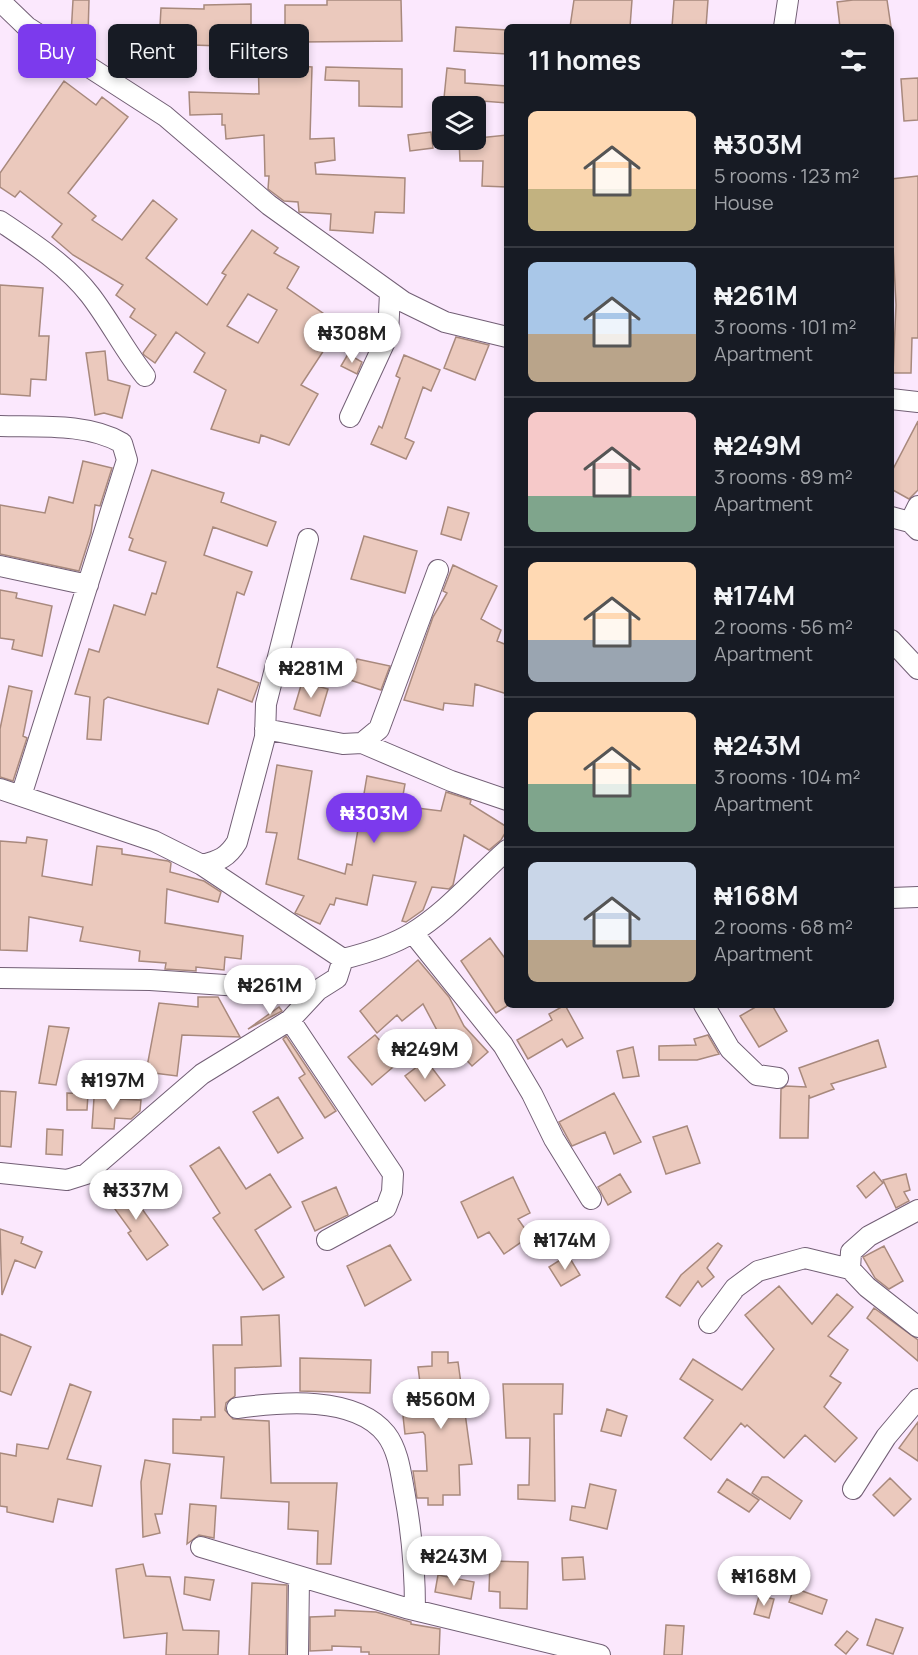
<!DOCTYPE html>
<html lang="en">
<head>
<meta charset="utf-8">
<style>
  :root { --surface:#171b24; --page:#20242c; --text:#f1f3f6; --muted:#9ea1a6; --line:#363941; --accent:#7c3aed }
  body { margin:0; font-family:Manrope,sans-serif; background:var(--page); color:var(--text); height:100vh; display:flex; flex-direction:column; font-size:22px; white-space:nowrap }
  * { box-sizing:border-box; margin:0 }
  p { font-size:20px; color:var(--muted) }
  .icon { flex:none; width:33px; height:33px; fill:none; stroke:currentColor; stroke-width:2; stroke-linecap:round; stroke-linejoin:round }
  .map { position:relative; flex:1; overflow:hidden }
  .details { position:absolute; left:504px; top:24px; width:390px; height:984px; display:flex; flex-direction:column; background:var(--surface); border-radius:9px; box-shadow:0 3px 9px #0003 }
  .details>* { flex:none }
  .top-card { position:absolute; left:18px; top:24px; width:396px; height:54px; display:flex; gap:12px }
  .controls { position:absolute; left:432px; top:96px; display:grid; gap:12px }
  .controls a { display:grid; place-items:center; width:54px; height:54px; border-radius:9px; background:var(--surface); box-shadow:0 3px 9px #0003; font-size:30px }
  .price { position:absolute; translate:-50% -51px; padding:0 14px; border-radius:21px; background:#fff; color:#222; font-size:20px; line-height:39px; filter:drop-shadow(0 2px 3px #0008) }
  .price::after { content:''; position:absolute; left:50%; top:36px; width:18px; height:14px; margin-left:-9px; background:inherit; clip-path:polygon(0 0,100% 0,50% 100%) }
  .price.on { background:var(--accent); color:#fff }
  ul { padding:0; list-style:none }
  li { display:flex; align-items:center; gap:18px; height:150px; padding:0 24px }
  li+li { border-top:2px solid var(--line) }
  li span { display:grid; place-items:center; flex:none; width:168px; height:120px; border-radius:9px; color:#555 }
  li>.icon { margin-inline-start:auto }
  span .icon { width:72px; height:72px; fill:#fffc; stroke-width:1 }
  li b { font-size:26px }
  h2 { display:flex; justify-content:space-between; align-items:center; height:72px; padding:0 24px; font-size:26px }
  .tag { padding:0 21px; border-radius:9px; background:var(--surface); box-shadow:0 3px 9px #0003; font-size:21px; line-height:54px }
  .tag.on { background:var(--accent); color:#fff }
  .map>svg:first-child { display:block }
  .building { fill:#ebc9bd; stroke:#a8897d; stroke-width:1.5; fill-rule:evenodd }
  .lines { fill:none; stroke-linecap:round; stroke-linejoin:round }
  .street-casing { stroke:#725f75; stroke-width:22 }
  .street { stroke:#fff; stroke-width:20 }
</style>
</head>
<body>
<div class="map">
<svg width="918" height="1655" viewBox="0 0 918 1655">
  <rect width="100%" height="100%" fill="#fbe8fd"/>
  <path class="building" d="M73,0H89L88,36L71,35Z
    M327,0H401L402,41L300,42V66L312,67L310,139L334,138L335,160L315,163L316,174L405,178L404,213L375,212L373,233L330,230L331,214L299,212L298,202L284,201L268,189L269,176H265L264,135L226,139L225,125H222V114L190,115L189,92L259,94L258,54H223V46L159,44L161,8L204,9V5L251,4V29H285V5H327Z
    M574,0H632L630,27H570Z
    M674,0H708L706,27H672Z
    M853,0H887L891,27H840L837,2Z
    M456,27L507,30V54L454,51Z
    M326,67L402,69V107L359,106V81L325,80Z
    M447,68L465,70V83L507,86V103L444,98Z
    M918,78V120L904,121L901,79Z
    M64,81L96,105L102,97L128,117L68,193L96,216L92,220L122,240L153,200L177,219L146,258L207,305L226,275L222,273L252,230L278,248L274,253L299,267L287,288L327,316L311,339L326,347L301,385L318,394L289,445L261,435L259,443L211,429L226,390L194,372L205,353L176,332L155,363L144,355L143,353L156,335L130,317L135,309L116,295L123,285L73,255L52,237L62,224L20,191L15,197L0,187V173ZM248,294L277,310L258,343L227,326Z
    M431,132L433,148L410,151L408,135Z
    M507,135V187L482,186L483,161H460L459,140Z
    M918,176V338H912L911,373H893L896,305L893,246L891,247V179Z
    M0,285L43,288L39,336H49L46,380L31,379L30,396L0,394Z
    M456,337L489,345L475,380L444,368Z
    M105,351L108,380L130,386L122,418L104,413L95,415L86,353Z
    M348,354L362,362L357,374L341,366Z
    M404,355L440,370L431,391L423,387L405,438L414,442L406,459L371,444L379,426L382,428L400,378L396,376Z
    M918,421V490L909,499L891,489V473Z
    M83,461L112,468L100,506L95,505L91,533L79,571L0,554V505L45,513L49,497L73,503Z
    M152,470L224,493L221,502L276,522L267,546L213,527L204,555L252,572L244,595L237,592L217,667L259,683L252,702L218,689L208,724L108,697L104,700L101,740L87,739L90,697L75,694L89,649L99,652L114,605L145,615L152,593L156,594L166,562L129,550L133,539L129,537Z
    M448,507L469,513L461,540L441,534Z
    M364,536L417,551L405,593L351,579Z
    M453,565L497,586L481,619L501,630L497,641L507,645V694L475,684L473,706L444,703L443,710L404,700L433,617L447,593L443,591Z
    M0,590L17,593L16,598L52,606L42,656L12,649L14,640L0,638Z
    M357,659L390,666L381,690L350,680Z
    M302,682L328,689L320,716L294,709Z
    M9,686L32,691L23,736L27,738L13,781L0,777V729Z
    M277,765L312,771L298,859L345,874L347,864L352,865L367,776L405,784L401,806L441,811L446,792L471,800L470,804L507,827V830L501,840L489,850L464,835L453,885L449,889L432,887L423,910L406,922L402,921L416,882L373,875L367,905L336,898L334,905L330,904L320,924L295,913L304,896L266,884L277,833L266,832Z
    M27,837L47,840L42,876L92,885L97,846L122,849V854L168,861L171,863L170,872L204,881L221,892L218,902L167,889L165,923L243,936L241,959L225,957L224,970L196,967V971L165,969L166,963L139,961L140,951L80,941L83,927L29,917L27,951L0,950V841L26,843Z
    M490,938L507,961V1006L496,1013L461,961Z
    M418,960L449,997L464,1026L488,1052L472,1066L441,1033L439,1034L423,1004L402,1021L397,1015L377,1033L360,1011Z
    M198,997H218L240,1037L182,1035L177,1076L146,1072L159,1003L198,1007Z
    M565,1005L583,1038L567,1047L562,1039L528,1059L517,1040L552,1020L549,1014Z
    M759,1005H772L787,1031L759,1047L740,1016Z
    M279,1007L282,1011L248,1029Z
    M49,1026L69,1028L56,1085L39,1083Z
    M375,1035L399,1062L372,1085L348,1057Z
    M708,1035L719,1054L697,1060H659V1046L696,1045L694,1039Z
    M286,1036L336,1111L325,1118L299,1078L305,1074L283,1039Z
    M878,1040L886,1067L831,1084L834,1089L810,1098L809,1095L808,1138H780L781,1089L786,1086L806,1087L799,1068Z
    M633,1047L639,1076L623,1078L617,1051Z
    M426,1060L445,1085L425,1101L405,1076Z
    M0,1091L16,1092L11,1147L0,1146Z
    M67,1093L88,1094L87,1110H67Z
    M614,1093L641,1142L614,1154L605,1132L572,1146L559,1122Z
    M278,1097L303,1138L278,1153L253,1112Z
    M94,1098L141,1100L140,1111L131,1119L115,1118L114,1129L92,1128Z
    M687,1126L700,1163L666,1174L653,1137Z
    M47,1129L63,1130L62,1155L46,1154Z
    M219,1147L246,1189L270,1174L291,1207L255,1230L284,1277L263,1290L213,1218L220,1213L190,1166Z
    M874,1172L883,1183L866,1198L857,1186Z
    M620,1174L631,1192L608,1205L598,1187Z
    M906,1174L910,1190L904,1192L909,1201L896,1208L883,1180Z
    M513,1177L530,1213L518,1219L530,1236L504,1254L489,1232L478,1238L461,1202Z
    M122,1181L168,1245L147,1260L128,1233L131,1231L104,1194Z
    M336,1187L348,1215L315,1231L302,1202Z
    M0,1229L23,1237L21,1243L42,1252L35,1268L15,1260L2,1295Z
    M718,1243L722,1246L707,1268L714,1277L702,1287L698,1281L680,1306L666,1297L681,1275Z
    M390,1245L411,1280L365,1306L347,1266Z
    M884,1246L903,1281L889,1289L875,1278L863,1257Z
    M568,1255L580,1275L561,1286L549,1267Z
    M779,1286L812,1324L837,1294L853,1307L828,1336L848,1350L830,1376L841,1383L824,1407L857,1438L835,1462L805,1435L784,1458L747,1425L745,1427L741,1423L711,1460L684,1438L713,1400L680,1379L693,1359L742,1390L774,1349L745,1315Z
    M874,1308L918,1340V1361L867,1318Z
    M279,1315L281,1366L235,1368V1396L226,1403L225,1410L233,1419L269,1421L271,1483H337L331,1564H317L318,1531L288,1529L289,1502L221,1498L224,1457L173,1453V1419L201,1420V1417H215L213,1345H242L241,1317Z
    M0,1334L31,1347L11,1395L0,1391Z
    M432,1352H448V1363L458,1362L472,1464L459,1465L460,1495H443V1505H428V1498H417L413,1471H427L425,1435L423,1432L405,1434L403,1416L424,1414L418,1367L432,1366Z
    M300,1358L371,1360L370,1393L300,1391Z
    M70,1384L91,1392L67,1459L101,1466L92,1506L58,1499L53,1522L7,1512V1507L0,1506V1453L16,1456L17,1444L48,1449Z
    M503,1384H563L562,1414H554L555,1501L518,1499V1485H529L530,1438H506Z
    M607,1409L627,1416L621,1436L601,1431Z
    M918,1422V1461L899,1448Z
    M145,1460L170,1464L162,1514H155L160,1533L143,1537L141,1482Z
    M762,1477H768L802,1501L790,1519L752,1493Z
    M890,1478L911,1499L894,1516L873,1495Z
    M727,1479L759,1500L749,1512L718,1492Z
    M590,1484L616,1490L607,1529L570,1520L572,1506L585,1508Z
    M190,1504L216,1506L214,1538L199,1535L187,1544Z
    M583,1557L585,1579L563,1580L562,1558Z
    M490,1561L528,1562L527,1609L500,1608V1592L489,1591Z
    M143,1564L146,1576L170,1577L183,1630L219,1631L218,1655H166L167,1633L124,1638L116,1569Z
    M438,1575L474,1582L471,1599L435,1592Z
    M185,1577L214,1580L210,1600L184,1594Z
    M252,1583L287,1585L286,1655H249Z
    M794,1588L827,1600L822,1614L789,1602Z
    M759,1596L774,1599L769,1618L754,1614Z
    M335,1610L376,1612L411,1622V1624L440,1629L439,1655H369V1652H361V1647L332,1646V1650L310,1651V1617L335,1616Z
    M876,1619L903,1628L893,1654L867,1645Z
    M666,1625L684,1626L682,1655H664Z
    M847,1631L858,1639L846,1654L835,1645Z"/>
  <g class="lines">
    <g class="street-casing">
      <path id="street" d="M0,1L27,27L165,116L269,205L404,302L445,322L507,337
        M784,27L788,0
        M0,221C31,242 67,265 90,295C110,321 125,351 145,376
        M891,399L918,402
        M350,417L388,335L390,293
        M0,426C39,427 88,423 122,443L127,460L21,796
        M891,517L910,522L918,530
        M910,522L918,506
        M0,566L88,585
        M891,640L918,669
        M265,729L343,744L362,743L379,729L438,570
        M362,743L451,781L507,800
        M0,789L154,841L202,865L343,959C367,953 391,946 412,933C448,911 476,877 507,850
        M202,865C219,861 228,857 237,842L265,737L266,704L308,539
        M891,898L918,897
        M413,933L503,1045L532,1094L554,1139L591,1199
        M0,978L150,980L255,987L288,993L318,990L337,978L343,959
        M704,1005L730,1049L757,1075L778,1078
        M290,1020L393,1174L392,1192L386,1208L327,1240
        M0,1173L67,1180L86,1174L202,1074L290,1020L318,990
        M918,1210L869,1236L851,1252L850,1269L867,1287L918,1327
        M709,1323L735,1288L758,1271L805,1258L850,1269
        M237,1408C281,1402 355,1395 386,1434C399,1451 401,1475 405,1496C412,1534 415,1571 415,1610
        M853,1489L886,1437L918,1399
        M201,1547L406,1608L600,1655
        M298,1655L299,1578"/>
    </g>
    <use href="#street" class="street"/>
  </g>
</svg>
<div class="controls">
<a><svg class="icon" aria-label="layers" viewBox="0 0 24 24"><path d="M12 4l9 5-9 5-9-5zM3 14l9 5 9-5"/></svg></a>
</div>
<b class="price" style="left:352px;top:364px">₦308M</b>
<b class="price" style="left:311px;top:699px">₦281M</b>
<b class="price on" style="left:374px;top:844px">₦303M</b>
<b class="price" style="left:270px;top:1016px">₦261M</b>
<b class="price" style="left:425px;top:1080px">₦249M</b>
<b class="price" style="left:113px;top:1111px">₦197M</b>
<b class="price" style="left:136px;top:1221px">₦337M</b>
<b class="price" style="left:565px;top:1271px">₦174M</b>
<b class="price" style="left:441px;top:1430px">₦560M</b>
<b class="price" style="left:454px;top:1587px">₦243M</b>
<b class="price" style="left:764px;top:1607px">₦168M</b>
<div class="top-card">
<a class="tag on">Buy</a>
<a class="tag">Rent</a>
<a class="tag">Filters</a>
</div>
<section class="details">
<h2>11 homes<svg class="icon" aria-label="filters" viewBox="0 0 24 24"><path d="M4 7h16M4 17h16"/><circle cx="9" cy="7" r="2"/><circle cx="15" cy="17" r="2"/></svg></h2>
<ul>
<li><span style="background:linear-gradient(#ffd9b3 65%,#c2b280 0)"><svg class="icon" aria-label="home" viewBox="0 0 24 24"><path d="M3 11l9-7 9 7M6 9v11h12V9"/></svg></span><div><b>₦303M</b><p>5 rooms · 123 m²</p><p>House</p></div></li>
<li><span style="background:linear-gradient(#a9c7e8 60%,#b9a48a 0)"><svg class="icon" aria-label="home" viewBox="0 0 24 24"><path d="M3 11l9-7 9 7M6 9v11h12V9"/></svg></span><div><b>₦261M</b><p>3 rooms · 101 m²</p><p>Apartment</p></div></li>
<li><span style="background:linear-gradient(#f6c9c9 70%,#7fa58c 0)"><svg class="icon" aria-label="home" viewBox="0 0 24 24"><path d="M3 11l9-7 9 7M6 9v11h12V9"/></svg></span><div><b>₦249M</b><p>3 rooms · 89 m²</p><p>Apartment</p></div></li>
<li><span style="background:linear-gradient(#ffd9b3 65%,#9aa5b1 0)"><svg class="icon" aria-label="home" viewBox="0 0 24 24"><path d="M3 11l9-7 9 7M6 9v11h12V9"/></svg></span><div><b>₦174M</b><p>2 rooms · 56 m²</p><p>Apartment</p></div></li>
<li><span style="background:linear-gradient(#ffd9b3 60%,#7fa58c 0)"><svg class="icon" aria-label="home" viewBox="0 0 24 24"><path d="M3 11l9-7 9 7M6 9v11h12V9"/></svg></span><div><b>₦243M</b><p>3 rooms · 104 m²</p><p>Apartment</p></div></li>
<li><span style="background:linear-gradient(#c9d6e8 65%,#b9a48a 0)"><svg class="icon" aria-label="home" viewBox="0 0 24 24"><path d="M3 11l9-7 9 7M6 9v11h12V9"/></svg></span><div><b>₦168M</b><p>2 rooms · 68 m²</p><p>Apartment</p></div></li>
</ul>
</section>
</div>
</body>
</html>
